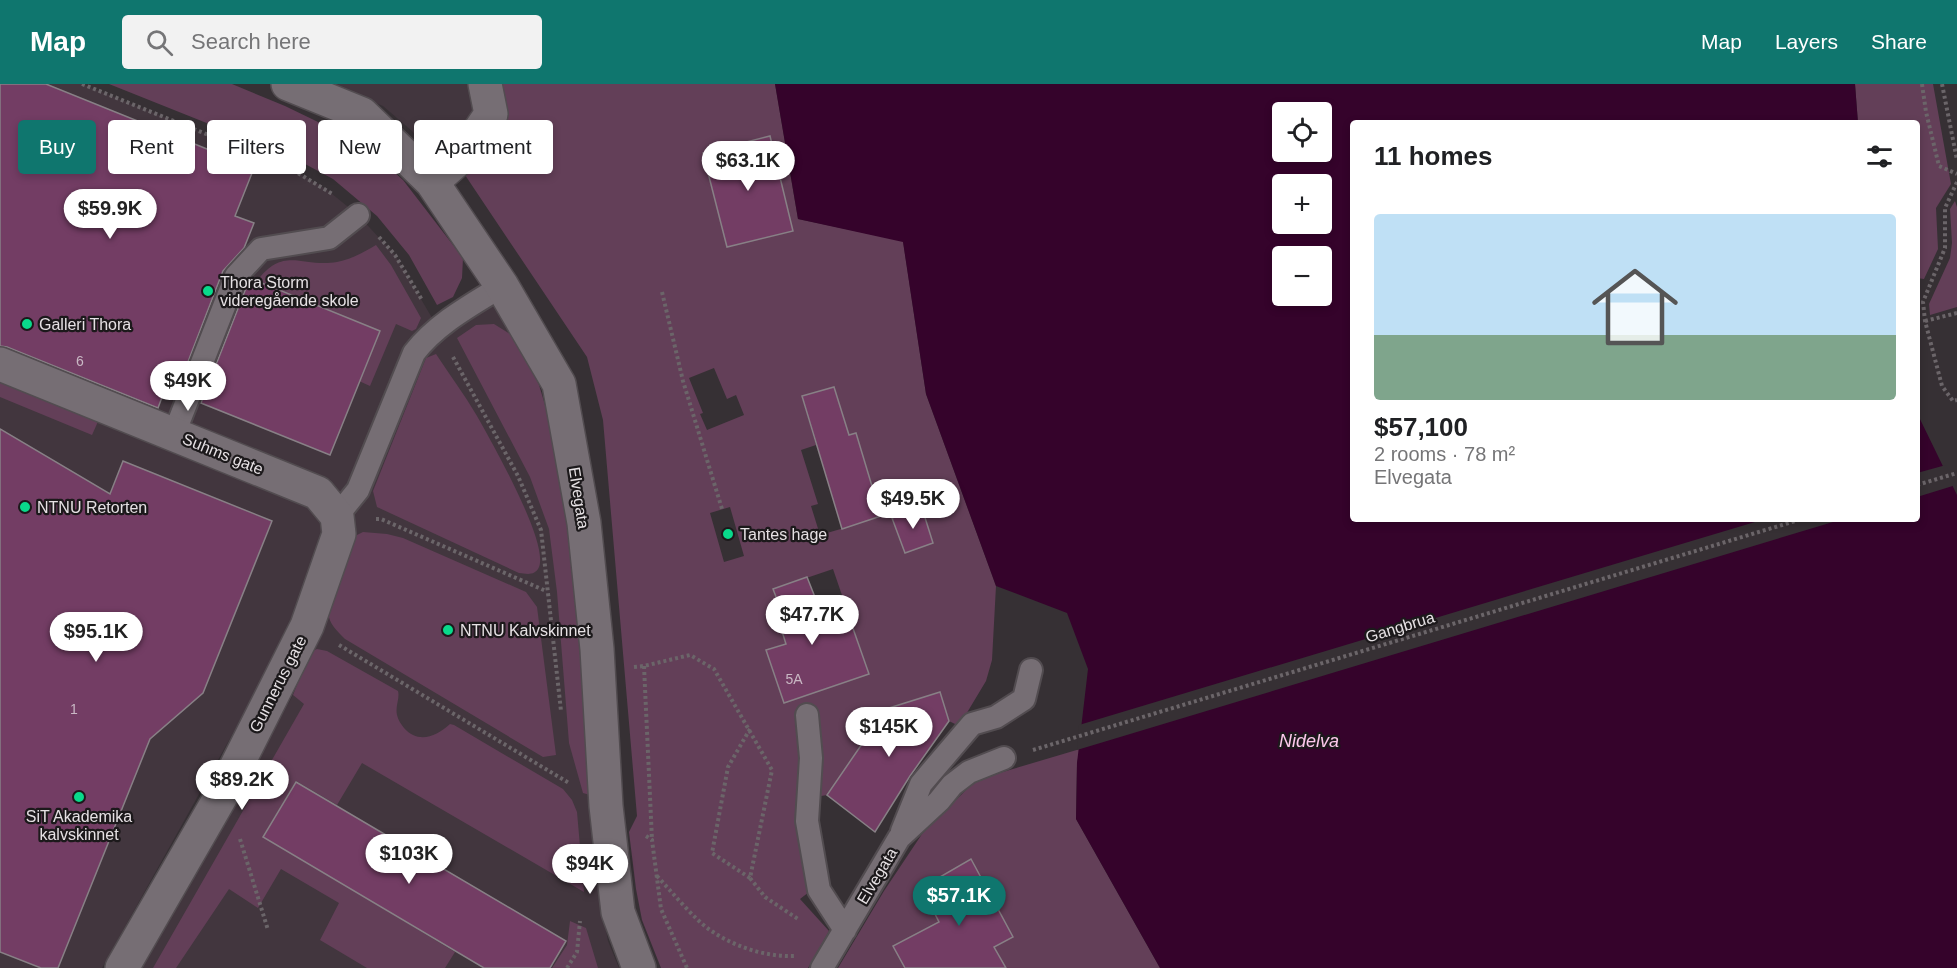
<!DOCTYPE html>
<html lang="en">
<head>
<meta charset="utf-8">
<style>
  :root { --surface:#fff; --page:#f2f2f2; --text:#202124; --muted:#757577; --line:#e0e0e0; --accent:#0f766e }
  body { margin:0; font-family:Arial,sans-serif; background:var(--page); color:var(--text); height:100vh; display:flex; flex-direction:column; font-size:22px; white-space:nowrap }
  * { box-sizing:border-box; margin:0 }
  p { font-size:20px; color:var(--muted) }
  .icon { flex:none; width:33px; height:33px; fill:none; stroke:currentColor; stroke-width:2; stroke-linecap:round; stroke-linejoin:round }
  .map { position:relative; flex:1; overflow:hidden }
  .side { position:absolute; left:1350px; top:36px; width:570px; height:402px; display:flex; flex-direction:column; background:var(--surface); border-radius:6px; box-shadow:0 3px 9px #0003 }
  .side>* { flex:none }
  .hud { position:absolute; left:18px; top:36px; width:570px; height:54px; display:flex; gap:12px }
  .controls { position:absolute; left:1272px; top:18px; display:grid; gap:12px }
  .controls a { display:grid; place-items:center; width:60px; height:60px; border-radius:6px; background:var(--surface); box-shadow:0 3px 9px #0003; font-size:30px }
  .price { position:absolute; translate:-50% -51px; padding:0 14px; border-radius:21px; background:#fff; color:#222; font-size:20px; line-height:39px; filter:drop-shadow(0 2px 3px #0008) }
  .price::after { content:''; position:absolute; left:50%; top:36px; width:18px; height:14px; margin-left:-9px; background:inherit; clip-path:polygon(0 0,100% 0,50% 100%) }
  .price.selected { background:var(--accent); color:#fff }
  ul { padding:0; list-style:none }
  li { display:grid; align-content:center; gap:12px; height:318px; padding:0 24px }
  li+li { border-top:2px solid var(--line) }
  li span { display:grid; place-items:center; height:186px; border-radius:6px; color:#555 }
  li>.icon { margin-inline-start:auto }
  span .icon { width:108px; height:108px; fill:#fffc; stroke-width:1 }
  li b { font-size:26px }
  h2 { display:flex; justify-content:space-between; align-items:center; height:72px; padding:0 24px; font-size:26px }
  .tag { padding:0 21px; border-radius:6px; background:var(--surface); box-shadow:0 3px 9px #0003; font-size:21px; line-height:54px }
  .tag.selected { background:var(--accent); color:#fff }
  header { display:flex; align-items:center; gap:36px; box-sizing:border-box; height:84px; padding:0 30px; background:var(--accent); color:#fff }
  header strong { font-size:28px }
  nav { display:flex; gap:33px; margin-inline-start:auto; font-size:21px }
  .search { width:420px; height:54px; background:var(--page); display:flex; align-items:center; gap:15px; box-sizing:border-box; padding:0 21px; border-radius:6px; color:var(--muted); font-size:22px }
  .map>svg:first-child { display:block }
  .built { fill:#42363e }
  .green { fill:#633f58; fill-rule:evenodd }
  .water { fill:#35032b; fill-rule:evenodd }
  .pier { fill:#363034 }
  .building { fill:#733d64; stroke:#888086; stroke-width:1.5 }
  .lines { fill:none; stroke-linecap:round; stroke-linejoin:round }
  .lane-casing { stroke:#524c50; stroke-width:26 }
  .street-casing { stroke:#524c50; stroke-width:36 }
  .path { stroke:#6b6569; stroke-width:4; stroke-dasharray:3 3; stroke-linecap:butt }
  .lane { stroke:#766e74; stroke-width:22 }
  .street { stroke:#766e74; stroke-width:33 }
  .poi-dot { fill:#09d98b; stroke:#1c191b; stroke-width:2 }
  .labels { text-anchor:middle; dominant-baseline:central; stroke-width:4.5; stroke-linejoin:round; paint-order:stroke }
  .number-label { font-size:14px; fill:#c9b8c4 }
  .poi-label { font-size:16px; fill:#e6e1e4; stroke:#1c191b; text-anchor:start }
  .street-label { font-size:16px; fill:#e6e1e4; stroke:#1c191b }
  .water-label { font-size:18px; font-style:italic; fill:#fdc9ec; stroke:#1c191b }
</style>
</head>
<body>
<header>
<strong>Map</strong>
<div class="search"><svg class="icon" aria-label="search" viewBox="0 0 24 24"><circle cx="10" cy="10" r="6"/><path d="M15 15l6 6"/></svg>Search here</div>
<nav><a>Map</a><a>Layers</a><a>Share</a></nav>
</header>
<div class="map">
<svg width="1957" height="884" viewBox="0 0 1957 884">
  <rect width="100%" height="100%" fill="#363034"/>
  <path class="built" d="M0,0H82L288,83L326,105L358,131L395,171L438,244L487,211L526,272L539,301L551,340L588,663L603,829L608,857L619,884H140L292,613L355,452L354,439L324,396L0,264Z
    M330,0H468L480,40L435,75L412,47L383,22Z
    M0,292L311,423L322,437L324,452L276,572L102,884H0Z"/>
  <path class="green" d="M109,0H232L285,22L347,52L377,73L403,96L463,174L462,194L453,213L437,221L409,171L377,132L333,95L292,73Z
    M468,0H775L798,135L903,157L926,310L996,502L992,576L986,597L959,642L949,637L827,711L803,715L809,808L800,815L829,847L808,884H661L642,836L636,805L629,748L637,732L603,336L587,273L465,91L484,70L480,40ZM770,53L793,147L727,163L703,70ZM714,284L727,315L736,311L744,331L707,346L700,330L703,329L689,294ZM833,303L849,351L856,349L876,414L851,422V442L820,451L811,422L818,420L801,366L816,361L802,313ZM730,423L744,472L724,478L710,429ZM833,485L869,590L784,619L766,566L791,558L783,535L778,536L775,525L780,523L774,505Z
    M1855,0H1933L1951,100L1936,124L1938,165L1924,195L1917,194V39H1858Z
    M1955,117L1957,123V223L1930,231L1929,220L1950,174L1952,159L1950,125Z
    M376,161L391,181L421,234L416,245L412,247L396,240L370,302L359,297L257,197C284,161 302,184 337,178C352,175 364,168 376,161Z
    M494,240L515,253L526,272L539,301L559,368L573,474L590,711L583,709L569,659L557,508L549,445L530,393L457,254L476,241Z
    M436,270C449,290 464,310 477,332C491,357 549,458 539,483C535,492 527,490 519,489L377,423L373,407L426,274Z
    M0,292L100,333L92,351L0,313Z
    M363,448L387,450L403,454L526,508L537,523L556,671L543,673L345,555C337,547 329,540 328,528C326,517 350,466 355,452Z
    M317,565L327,567L398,607C400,615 395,622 397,631C398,636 401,640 404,644C418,660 436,653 450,640L454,641L563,705L572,716L577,728L584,808L362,679L337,721L296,697L263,752L455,868L445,884H367L320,856L339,819L281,785L258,824L229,805L176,884H153L304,620L293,611L310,568Z
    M1080,665L1077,679L1076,735L1160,884H838L884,807L922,750L967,705L979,695Z
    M570,837L586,844L598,884H552L567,861Z"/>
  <path class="water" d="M775,0H1855L1858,39H1353V435H1917V329L1957,411V884H1160L1076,735L1077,679L1088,585L1067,529L996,502L926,310L903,158L798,135ZM1282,28H1322V68H1282ZM1282,100H1322V140H1282ZM1282,172H1322V212H1282Z"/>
  <path class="pier" d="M1946,381L1956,401L1917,413V389Z
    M1765,435H1843L1077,666L1079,641Z"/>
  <path class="building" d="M0,0H46L254,84L235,132L254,139L244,164L223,187L176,309L165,305L158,324L7,263L0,262Z
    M770,52L793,147L727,163L703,69Z
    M252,195L380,247L330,371L201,319L248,199Z
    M834,303L849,351L856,349L881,432L842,445L802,312Z
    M0,345L110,410L123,377L272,437L203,609L150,655L58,884H41L0,868Z
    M922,424L933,459L905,469L892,434Z
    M807,493L826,541L849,533L869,590L784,619L766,566L786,560L775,525L780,523L773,505Z
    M940,608L949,637L910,692L875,748L827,711L886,625Z
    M296,698L566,857L550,884H484L263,753Z
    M971,775L1013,853L994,863L1006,884H905L893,862L939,838L934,828L947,822L933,797Z"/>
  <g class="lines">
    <g class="lane-casing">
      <path id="lane" d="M174,350L236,192L261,165L329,154L358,131
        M337,432L358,406L414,269C436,240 471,221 502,202
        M807,631L811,674L807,737L819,806L845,846
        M902,747L921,700L972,640L996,633L1024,615L1031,586
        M822,884L899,754L939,717L952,701L969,688L1004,674"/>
    </g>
    <g class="street-casing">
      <path id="street" d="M288,0L362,30L432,98L502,202L559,300L584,439L597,565L606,722L618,828L639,884
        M432,98L464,70L491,30L485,0
        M0,280L318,409L337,432L339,450L307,542L224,707L122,884"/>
    </g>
    <path class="path" d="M82,0L288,83L334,111
      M1922,0L1926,28L1939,82L1957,90
      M1942,0L1957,76
      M1957,98L1945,124V164L1923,218L1925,237L1942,302L1953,317L1957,316
      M379,153L395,171L422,216
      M662,208L683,297L722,425
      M1925,237L1957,229
      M453,273L518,392L541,446L561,627
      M1917,401L1957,389
      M376,435H381L546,507
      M339,561L569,699
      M644,582L652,756
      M634,583L644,582L690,571L714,585L772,686L750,794L765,813L798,835
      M1033,666L1802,435
      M646,752L652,756L661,825L687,884
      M240,755L268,846
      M657,792C671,807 694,835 710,846C735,863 765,873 795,872
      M750,794L712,769L728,683L750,645
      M567,884L577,868L580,837"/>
    <use href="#lane" class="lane"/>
    <use href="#street" class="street"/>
  </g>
  <g class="poi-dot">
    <circle cx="208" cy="207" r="6"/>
    <circle cx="27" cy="240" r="6"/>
    <circle cx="25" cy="423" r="6"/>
    <circle cx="728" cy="450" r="6"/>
    <circle cx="448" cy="546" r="6"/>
    <circle cx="79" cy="713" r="6"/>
  </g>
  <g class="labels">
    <g class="number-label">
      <text x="80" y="277">6</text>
      <text x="794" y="595">5A</text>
      <text x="74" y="625">1</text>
    </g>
    <g class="poi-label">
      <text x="220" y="198">Thora Storm<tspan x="220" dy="18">videregående skole</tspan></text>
      <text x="39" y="240">Galleri Thora</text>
      <text x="37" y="423">NTNU Retorten</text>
      <text x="740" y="450">Tantes hage</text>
      <text x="460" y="546">NTNU Kalvskinnet</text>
      <text x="79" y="732" text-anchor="middle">SiT Akademika<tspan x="79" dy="18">kalvskinnet</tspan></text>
    </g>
    <g class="street-label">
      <text transform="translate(223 370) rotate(22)">Suhms gate</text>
      <text transform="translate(579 414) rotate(81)">Elvegata</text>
      <text transform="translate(1400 543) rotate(-17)">Gangbrua</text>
      <text transform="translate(278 600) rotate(-63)">Gunnerus gate</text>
      <text transform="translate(877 792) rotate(-59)">Elvegata</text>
    </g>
    <g class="water-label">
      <text x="1309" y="657">Nidelva</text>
    </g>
  </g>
</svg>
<div class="controls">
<a><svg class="icon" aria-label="locate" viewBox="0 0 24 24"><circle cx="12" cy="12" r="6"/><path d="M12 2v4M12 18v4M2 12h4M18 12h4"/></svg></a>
<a>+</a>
<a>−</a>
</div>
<b class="price" style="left:748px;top:108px">$63.1K</b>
<b class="price" style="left:110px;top:156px">$59.9K</b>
<b class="price" style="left:188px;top:328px">$49K</b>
<b class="price" style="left:913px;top:446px">$49.5K</b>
<b class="price" style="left:812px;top:562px">$47.7K</b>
<b class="price" style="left:96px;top:579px">$95.1K</b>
<b class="price" style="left:889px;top:674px">$145K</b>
<b class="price" style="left:242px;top:727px">$89.2K</b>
<b class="price" style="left:409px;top:801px">$103K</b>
<b class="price" style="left:590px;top:811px">$94K</b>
<b class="price selected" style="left:959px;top:843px">$57.1K</b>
<div class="hud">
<a class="tag selected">Buy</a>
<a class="tag">Rent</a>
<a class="tag">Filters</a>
<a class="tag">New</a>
<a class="tag">Apartment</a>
</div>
<section class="side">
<h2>11 homes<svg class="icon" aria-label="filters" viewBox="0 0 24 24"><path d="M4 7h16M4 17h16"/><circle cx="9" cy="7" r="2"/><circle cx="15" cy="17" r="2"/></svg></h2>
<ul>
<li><span style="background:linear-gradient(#bfe0f5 65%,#7fa58c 0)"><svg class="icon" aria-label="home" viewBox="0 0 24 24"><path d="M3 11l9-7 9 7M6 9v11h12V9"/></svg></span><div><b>$57,100</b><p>2 rooms · 78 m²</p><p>Elvegata</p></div></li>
</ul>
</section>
</div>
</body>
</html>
